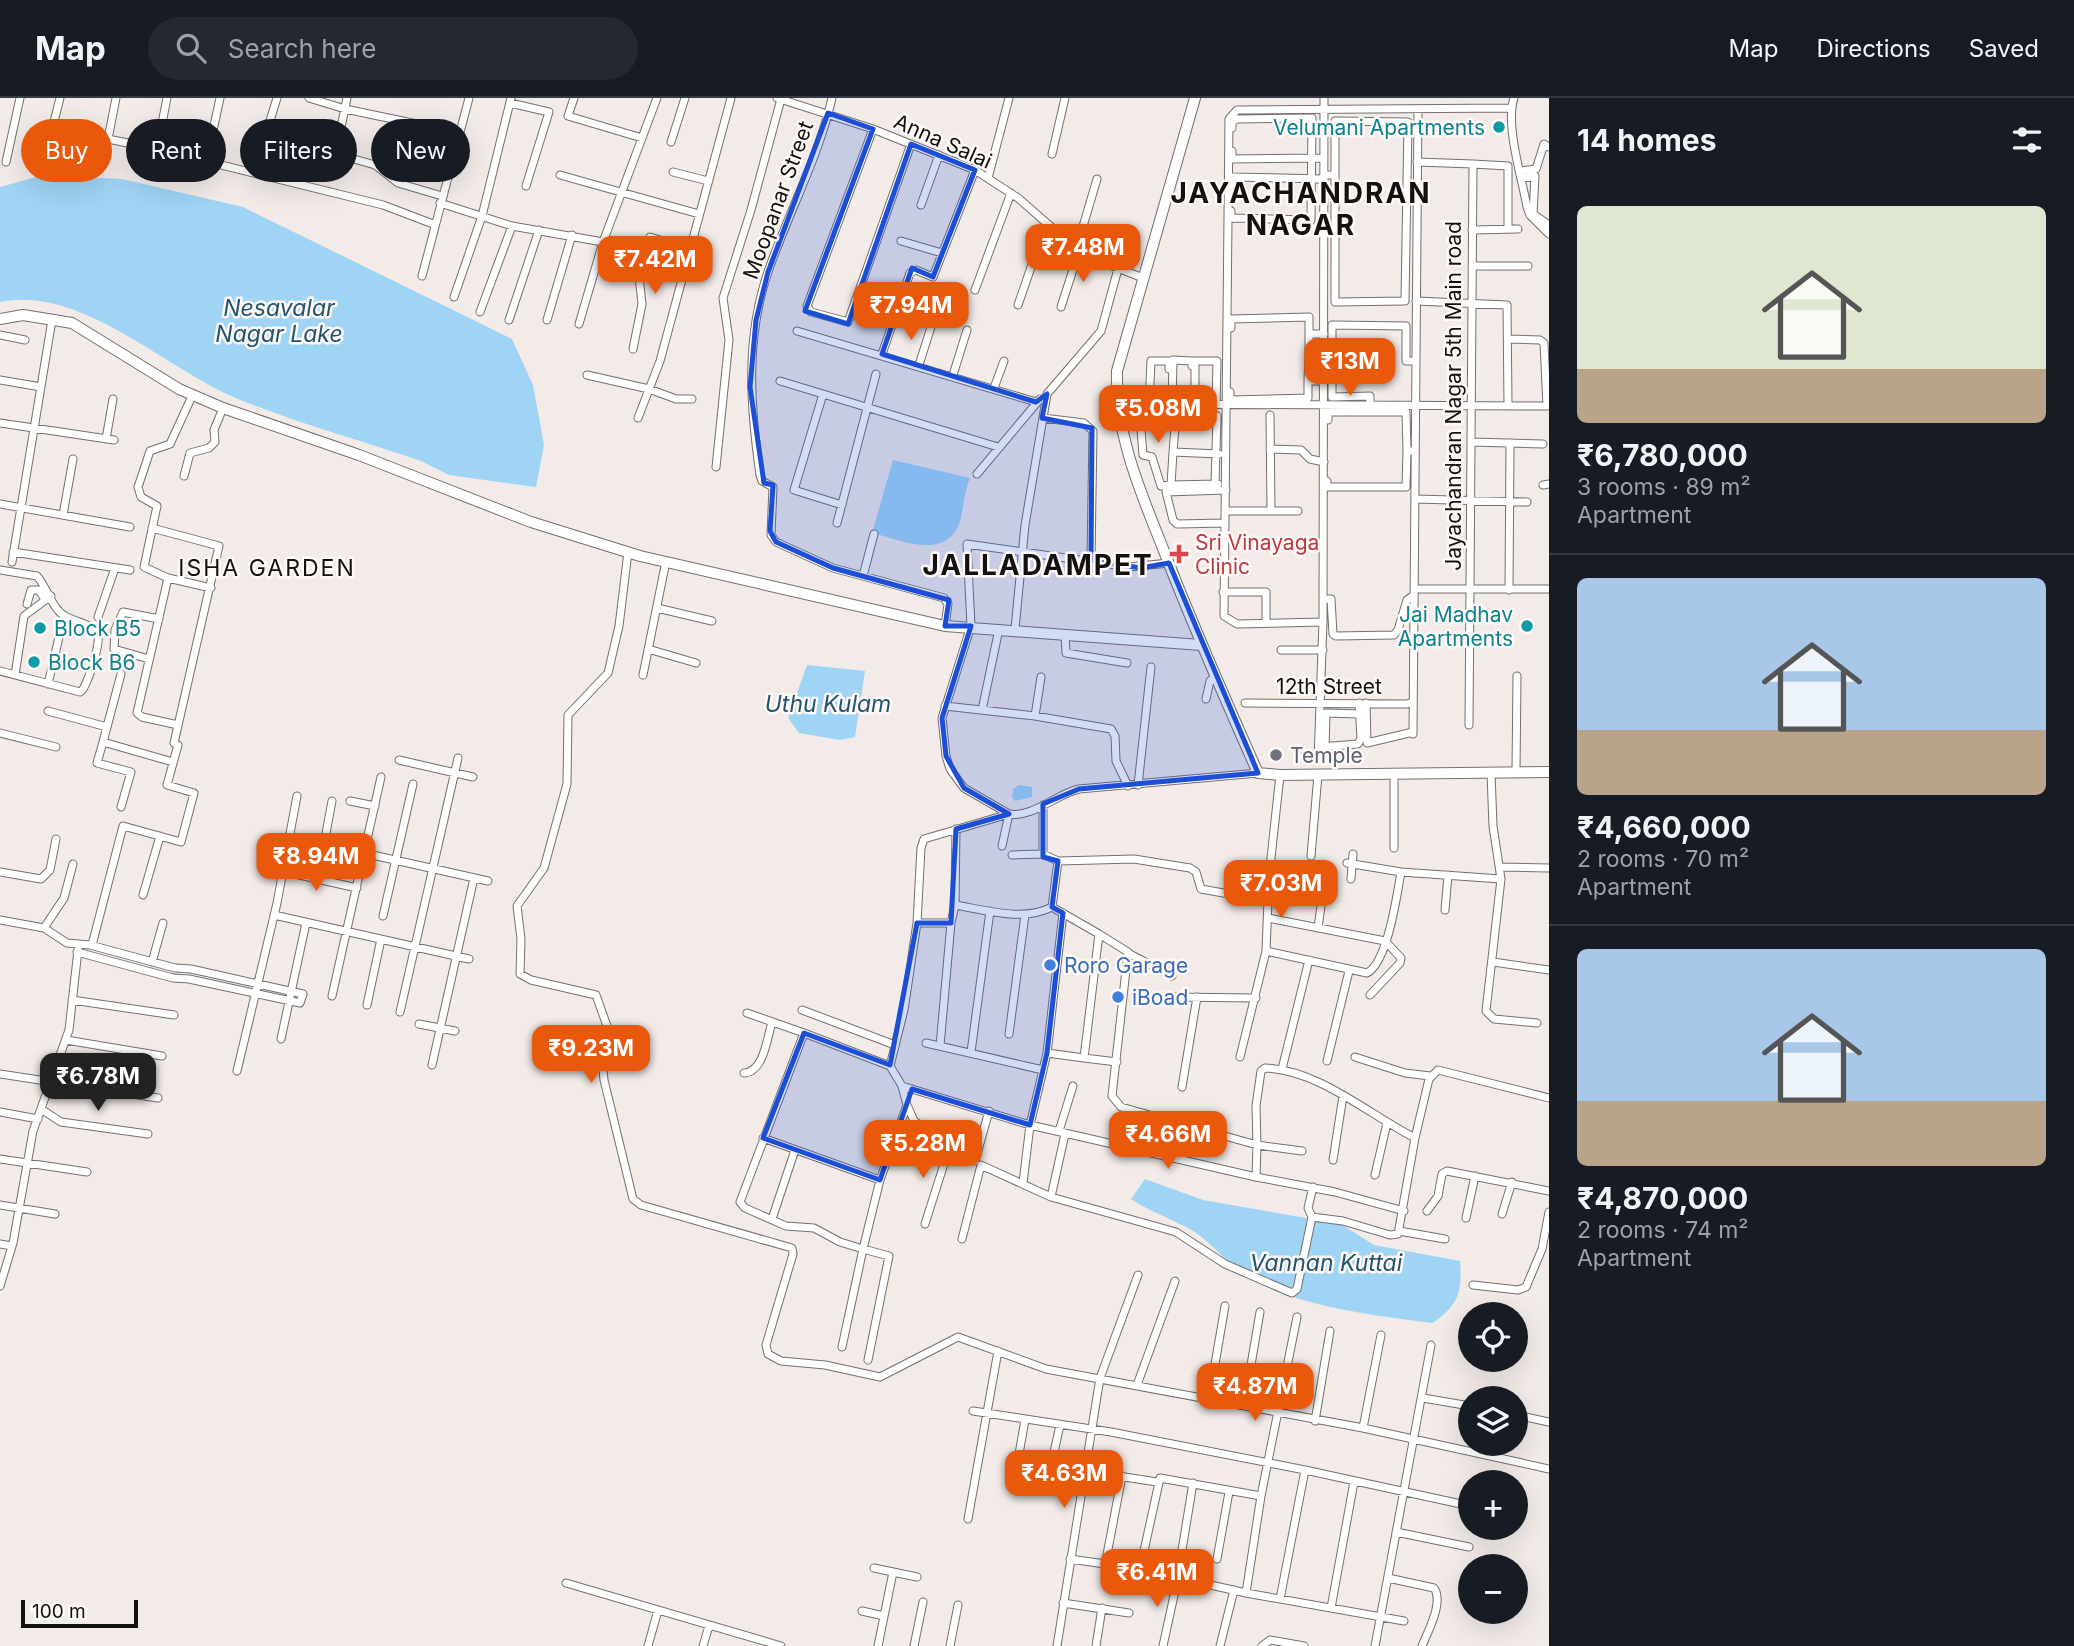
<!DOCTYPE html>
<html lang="en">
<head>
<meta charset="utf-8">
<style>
  :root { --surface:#171b24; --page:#242831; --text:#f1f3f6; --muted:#9ea1a6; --line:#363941; --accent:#ea580c }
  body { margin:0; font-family:Inter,sans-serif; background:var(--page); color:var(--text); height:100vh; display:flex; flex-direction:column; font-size:26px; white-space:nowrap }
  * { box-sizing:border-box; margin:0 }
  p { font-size:23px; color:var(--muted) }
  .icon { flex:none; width:38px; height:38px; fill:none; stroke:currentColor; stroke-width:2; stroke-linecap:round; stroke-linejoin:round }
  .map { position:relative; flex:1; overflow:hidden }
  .panel { display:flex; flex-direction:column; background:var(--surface); width:525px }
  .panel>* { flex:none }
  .top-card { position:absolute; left:21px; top:21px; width:665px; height:63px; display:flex; gap:14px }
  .tools { position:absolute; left:1458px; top:1204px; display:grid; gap:14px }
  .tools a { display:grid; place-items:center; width:70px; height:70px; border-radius:50%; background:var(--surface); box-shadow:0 7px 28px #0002; font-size:35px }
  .scale { position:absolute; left:21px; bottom:18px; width:117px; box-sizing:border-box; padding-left:7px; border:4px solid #131110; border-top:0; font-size:19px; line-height:24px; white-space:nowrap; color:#131110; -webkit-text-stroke:5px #fef9f7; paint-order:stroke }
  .price { position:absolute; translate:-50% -60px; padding:0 16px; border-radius:14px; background:var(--accent); color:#fff; font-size:23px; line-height:46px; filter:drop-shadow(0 2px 4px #0008) }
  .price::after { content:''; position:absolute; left:50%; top:42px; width:21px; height:16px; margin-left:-10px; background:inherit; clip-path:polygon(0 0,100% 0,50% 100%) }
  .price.selected { background:#222; color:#fff }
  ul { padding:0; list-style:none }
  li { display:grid; align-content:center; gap:14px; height:371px; padding:0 28px }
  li+li { border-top:2px solid var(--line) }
  li span { display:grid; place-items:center; height:217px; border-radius:10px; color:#555 }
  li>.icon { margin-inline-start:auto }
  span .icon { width:126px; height:126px; fill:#fffc; stroke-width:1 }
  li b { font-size:30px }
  h2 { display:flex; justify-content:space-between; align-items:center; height:84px; padding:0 28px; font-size:30px }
  .pill { padding:0 24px; border-radius:32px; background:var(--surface); box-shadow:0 7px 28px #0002; font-size:24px; line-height:63px }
  .pill.selected { background:var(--accent); color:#fff }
  header { display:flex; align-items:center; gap:42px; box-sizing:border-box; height:98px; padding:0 35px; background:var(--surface); border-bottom:2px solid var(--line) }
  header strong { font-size:33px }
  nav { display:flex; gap:38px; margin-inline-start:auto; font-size:24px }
  .search { width:490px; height:63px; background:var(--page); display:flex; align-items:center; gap:18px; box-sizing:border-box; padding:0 24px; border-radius:38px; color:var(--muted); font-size:26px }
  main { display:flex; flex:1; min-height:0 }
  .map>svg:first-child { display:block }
  .water { fill:#9fd4f5 }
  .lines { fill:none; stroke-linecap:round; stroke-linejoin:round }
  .street-casing { stroke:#756f6d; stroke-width:9 }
  .secondary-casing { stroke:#756f6d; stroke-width:12 }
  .street { stroke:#fff; stroke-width:7 }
  .secondary { stroke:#fff; stroke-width:10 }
  .marked { fill:#1d4ed8; fill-opacity:0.2; stroke:#1d4ed8; stroke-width:5; stroke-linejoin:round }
  .culture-dot { fill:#0f9aa8; stroke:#fef9f7; stroke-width:2.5 }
  .health-dot { fill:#e0444e; stroke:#fef9f7; stroke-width:2.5 }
  .worship-dot { fill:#6b7280; stroke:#fef9f7; stroke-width:2.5 }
  .shop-dot { fill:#3f7fe0; stroke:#fef9f7; stroke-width:2.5 }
  .labels { text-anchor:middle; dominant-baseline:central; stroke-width:5; stroke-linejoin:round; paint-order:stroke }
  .culture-label { font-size:21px; fill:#0d838f; stroke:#fef9f7; text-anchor:end }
  .street-label { font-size:21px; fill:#131110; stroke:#fef9f7 }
  .health-label { font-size:21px; fill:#be3a42; stroke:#fef9f7; text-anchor:start }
  .worship-label { font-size:21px; fill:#5b616d; stroke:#fef9f7; text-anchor:start }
  .shop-label { font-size:21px; fill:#366cbe; stroke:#fef9f7; text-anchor:start }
  .water-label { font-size:23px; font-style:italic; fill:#215470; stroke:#fef9f7 }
  .neighbourhood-label { font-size:23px; letter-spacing:2px; fill:#131110; stroke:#fef9f7 }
  .district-label { font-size:28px; font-weight:bold; letter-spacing:2px; fill:#131110; stroke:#fef9f7 }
</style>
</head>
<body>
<header>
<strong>Map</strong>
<div class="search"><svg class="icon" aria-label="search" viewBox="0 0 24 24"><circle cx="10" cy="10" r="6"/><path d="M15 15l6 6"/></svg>Search here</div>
<nav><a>Map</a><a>Directions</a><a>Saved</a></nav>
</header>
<main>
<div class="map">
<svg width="1549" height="1548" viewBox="0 0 1549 1548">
  <rect width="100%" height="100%" fill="#f2ebe8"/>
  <path class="water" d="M43,77L122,81L243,109L512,241L533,287L544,347L536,389L449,377L421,363C362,343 301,326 243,303C169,275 84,187 0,204V89Z
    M893,362L970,380C963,396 964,414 958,429C942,462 898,441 872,435Z
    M807,567L865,573L855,639L840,642L799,635L788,620Z
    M1019,687L1032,689V699L1015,703L1012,699L1013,691Z
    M1145,1081L1203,1102L1341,1126L1374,1147L1460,1163C1462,1195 1459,1206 1433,1225C1378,1218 1293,1208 1246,1178C1225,1164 1210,1142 1188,1130C1169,1120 1149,1113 1131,1101Z"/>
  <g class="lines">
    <g class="street-casing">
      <path id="street" d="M309,0L345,11L460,35
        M574,0L568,18L642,40
        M777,0L873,31L975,72L1018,100L1082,156L1143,180
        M832,0C819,58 789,114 769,171C745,239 750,307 760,377L762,383L773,389L771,437L776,444L833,470L944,500L948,506L945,528
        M1514,0C1505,27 1522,80 1527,109L1530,117L1549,136
        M510,5L549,14L526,88
        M873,31L807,208L811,214L848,224L911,46
        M267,36L375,67L398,85L442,98
        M50,38L108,41L157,51L383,107L433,126
        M108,41L116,0
        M671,44L685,0
        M393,46L452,64
        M157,51L167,0
        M1232,53V61L1324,60
        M336,54L347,0
        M1052,56L1065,0
        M45,59L60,0
        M6,64L20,0
        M1417,64L1473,66L1469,627
        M206,65L220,0
        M1473,66L1508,68V131
        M1520,73L1536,71L1544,46L1549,49
        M673,74L708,83
        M254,75L277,0
        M560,77L699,116
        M1324,77H1335V23L1408,24L1405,203L1335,204V77
        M988,80L1009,0
        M1522,80L1535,78L1533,116L1549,127
        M1232,87V79L1324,81
        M440,105L512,128L603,144
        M921,107L939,57
        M1231,113V120L1311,122L1312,20L1237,21L1232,24V30
        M1472,132L1518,131
        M901,143L942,155
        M1076,152L1097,81
        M1472,168H1528
        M422,178L469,0
        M975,192L1011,95
        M454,199L482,118L511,0
        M1416,203L1507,207L1508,306
        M1018,207L1046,126
        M1061,209L1079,153
        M480,214L512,128
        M509,222L539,132
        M547,222L572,137
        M579,226L603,144L657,0
        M1231,230V221L1309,219V236
        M797,233L1036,304
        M0,237L25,242
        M633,251L642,206L639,178L650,139L689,151
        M882,256L910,175L916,172L933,179L975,72
        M1324,259H1309V236H1324
        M919,267L931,229
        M587,277L649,291L676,301H692
        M953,277L967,232
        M0,282L41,289
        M780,283L998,349
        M1308,283L1309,259
        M994,290L1004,263
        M1230,294V302L1308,300V283H1323
        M823,296L794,392L842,407
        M1195,297H1216
        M1149,298H1168
        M1172,299H1192
        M1145,306L1547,308L1544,245L1540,242L1509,241
        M1149,306L1151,263H1169V271
        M1172,307L1173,262L1192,263V268
        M1176,307V317L1217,318L1215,386
        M1195,307V263H1217L1216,307
        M1370,307V298L1332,299V227L1406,228V263H1416
        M1176,317L1173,354L1219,356
        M1270,317L1271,413
        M1140,319L1143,357L1152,359L1161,388L1170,387
        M638,320L660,263L731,0
        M1043,320L1084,325L1093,333L1091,462
        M1328,322V314H1406L1407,353
        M0,325L114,342
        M106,341L113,301
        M1471,344L1543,346
        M1270,351L1301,352L1310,361L1324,364
        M1173,354L1171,387L1218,386
        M716,369L729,242L723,200L751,112L781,1
        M977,376L1040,301
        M184,378L190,355L209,350L215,344L214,332L223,310
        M1327,383V389H1406L1407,353H1415
        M1543,387L1549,386
        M1415,401L1527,404
        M0,406L130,429
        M1225,413H1298
        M63,417L73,361
        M837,425L876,276
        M1225,425L1177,426L1173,422L1166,394L1226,392
        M152,430L219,448L174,645
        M13,454L130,472
        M628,454L619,528L608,575L568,617L567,686L544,770L517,808L521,841L520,876L531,882L596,897L607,928L602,961L604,982L633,1101L641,1107L792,1150L793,1156L766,1247L768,1256L781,1263L825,1267L880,1279L958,1239L1046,1271L1363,1330L1549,1371
        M12,464L52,222
        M0,472L37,478C47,489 52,511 65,518C75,524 95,526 98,538C100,546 87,591 80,594L0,573
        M863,478L874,436
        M168,480L211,490
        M1414,491H1549
        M1509,492L1510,345
        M1223,494H1266V525
        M1323,501H1331L1333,536L1336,538L1394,537L1398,532L1407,502L1414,497
        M27,506L31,492H39L45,502
        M657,510L712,523
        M98,519L115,470
        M1323,524L1237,526L1224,518L1229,21L1237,12L1510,10
        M1015,531L1025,427L1047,296L1101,233L1118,171
        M1065,536L1066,555L1127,565
        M648,551L696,565
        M1281,552H1323
        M149,561L114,551L115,532L123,514L159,521
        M121,576L103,644L173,664
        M15,577L24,518L51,498
        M643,577L666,463
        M48,586L64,518
        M1206,601L1210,583L1215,578
        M1245,605L1407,606L1413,604
        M1366,605L1367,645L1413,634
        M945,608L1035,618L1111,631L1115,638L1116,663L1128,688
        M982,612L999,531
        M48,613L107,629
        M1035,618L1041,579
        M178,627L142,619L137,615L168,480L144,469L157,408L141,399L138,389L150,353L170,346L193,296
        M0,635L56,649
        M1413,636L1418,11
        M103,644L97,665L131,674L121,709
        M1319,649L1358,646L1361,640L1359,605
        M1325,650L1326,615L1359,616
        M399,662L473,679
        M1318,662L1323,524L1324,0
        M1516,674L1517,578
        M1491,675L1493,728L1501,781L1486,913L1494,921L1537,925
        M1394,676V750
        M1138,687L1151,569
        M350,703L375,708
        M1009,716L964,690L950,671L946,658L942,620L971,528L967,446L1129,469L1169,465
        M288,738L488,783
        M324,746L332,703
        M1002,748L1009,716
        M1012,757L1043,756
        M1311,758L1318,677
        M1058,763L1134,761L1190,770L1196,774L1201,791L1268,803
        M1347,765L1401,774
        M1501,769L1549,770
        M282,773L357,790
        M0,774L41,781L50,772L56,741
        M1351,781L1353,756
        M143,797L160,738
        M955,807C986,812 1023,824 1052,809L1058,763L1043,756V707
        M1052,809L1099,836L1084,960L1047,955L1063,815
        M1445,812L1448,777
        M274,817L469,861
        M383,818L413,686
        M1268,820L1385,843L1401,860L1400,865L1370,897
        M0,822L44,830L64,800L73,766
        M917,825L921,750L924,741L1009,716C1033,720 1056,696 1079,691L1258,675
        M44,830L67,845L90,847L175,870L191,871L303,896L300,905L189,881L173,880L77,854
        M1318,830L1325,778
        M1099,836L1128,854L1112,998L1121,1009L1257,1047L1256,1008L1261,973L1265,970C1319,972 1368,1016 1415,1040L1429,981L1438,972L1549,1000
        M92,847L123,728L181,744L194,695L167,687L178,647
        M1266,853L1367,875C1388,864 1397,796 1401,774L1501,781
        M1128,855L1172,878
        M152,864L163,825
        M1493,864L1549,872
        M332,898L381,679
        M1169,899L1256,900
        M72,902L174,917
        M367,907L381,841
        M802,912L895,947
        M400,914L458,660
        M747,915L804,935
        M419,926L455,933
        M1009,936L1025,817
        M281,941L306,825
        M66,942L162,958
        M926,945L1043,972L1047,955
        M940,948L951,825
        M971,954L990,813
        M1240,959L1266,853L1269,778L1280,677
        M1355,959L1405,975L1430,978
        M1084,960L1117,964
        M1327,963L1349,873
        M432,967L474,780
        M890,968L904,912L917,825H951L955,807L956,731
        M1282,971L1309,862
        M237,973L277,805L297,698
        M744,975C764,974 767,940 772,924
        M0,976L158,1000
        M902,988L1030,1027L1043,972
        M1182,989L1197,899
        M907,1007L914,1023L975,1063L989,1013
        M41,1011L61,1024L148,1036
        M0,1014L38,1021
        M1059,1033L1073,988
        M763,1040L880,1082
        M0,1061L87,1074
        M1333,1062L1343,998
        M983,1068L1051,1099L1176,1134L1225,1166L1292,1195L1297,1191L1312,1119L1343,1123L1390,1137L1398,1136L1415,1040
        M1375,1077L1387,1025
        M1256,1079L1335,1094L1404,1113
        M1023,1085L1030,1027L1256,1079L1257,1047L1302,1053
        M1051,1099L1065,1036
        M0,1107L55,1116
        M1427,1113L1438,1098L1442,1076L1447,1073L1549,1093
        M1502,1116L1512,1084
        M1312,1119L1308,1110L1313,1089
        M1466,1120L1475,1078
        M772,1121L795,1052
        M925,1126L950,1047
        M1399,1133L1445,1141
        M962,1141L981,1067
        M0,1146L12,1148
        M1473,1187L1518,1192L1526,1189L1542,1151L1549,1114
        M0,1188L13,1145L33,1033L69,932L78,852
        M842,1249L863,1151L840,1144L814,1130L786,1128L745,1110L740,1104L804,935L890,968L902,988L907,1007L880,1082L863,1151L889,1158L868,1262
        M1137,1287L1175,1183
        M1423,1300L1470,1308
        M1209,1301L1225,1208
        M1244,1308L1260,1214
        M973,1313L1111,1334L1305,1372L1470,1408
        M1516,1317L1549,1324
        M1315,1323L1330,1233
        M1363,1330L1381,1237
        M1016,1373L1025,1322
        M1086,1373L1157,1384
        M1049,1377L1060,1327
        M968,1421L998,1253
        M1396,1434L1469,1449
        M1182,1452L1193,1385
        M1070,1461L1140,1471L1246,1495L1404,1523
        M1217,1461L1229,1394
        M1105,1467L1122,1378
        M874,1470L917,1479
        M1140,1471L1160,1380L1261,1398
        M1388,1480L1434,1490C1444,1504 1428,1533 1422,1548
        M566,1485L781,1548
        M1246,1495L1261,1398L1297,1219
        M1280,1501L1305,1372
        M1063,1505L1129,1515
        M1331,1510L1354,1384
        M862,1513L884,1518
        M648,1548L658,1512
        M703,1548L709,1528
        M878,1548L893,1474
        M914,1548L923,1504
        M950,1548L958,1507
        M1057,1548L1100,1280L1138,1177
        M1096,1548L1102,1510
        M1163,1548L1178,1479
        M1220,1548L1234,1492
        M1262,1548L1270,1542L1304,1548
        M1375,1548L1431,1247"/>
    </g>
    <g class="secondary-casing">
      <path id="secondary" d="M1195,0L1117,273C1115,337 1141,395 1164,453C1193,528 1225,601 1258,675L1280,677L1549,674
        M0,221L23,217L72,225L179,291L223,310L359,357L531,424L640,458L945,528L1201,547"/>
    </g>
    <use href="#street" class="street"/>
    <use href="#secondary" class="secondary"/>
  </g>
  <path class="marked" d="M828,15L873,31L805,213L848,226L911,46L975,72L933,179L912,170L882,256L1036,304L1047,296L1042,320L1092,330L1091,462L1141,470L1169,465L1258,675L1079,691L1043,706V759L1058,763L1052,809L1063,815L1047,955L1030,1027L912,991L880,1082L763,1040L804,935L890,967L917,825H951L956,731L1009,716L964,690L946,658L942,620L971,528H945L949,502L833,470L776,444L770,433L773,387L764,385L750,289L756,222L768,174Z"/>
  <g class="culture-dot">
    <circle cx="1499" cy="29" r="7"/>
    <circle cx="1527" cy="528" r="7"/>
    <circle cx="40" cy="530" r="7"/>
    <circle cx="34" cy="564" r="7"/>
  </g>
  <path class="health-dot" d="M1175.5 445.5h7v7h7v7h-7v7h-7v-7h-7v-7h7z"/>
  <circle class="worship-dot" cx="1276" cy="657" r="7"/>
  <g class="shop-dot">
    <circle cx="1050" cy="867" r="7"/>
    <circle cx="1118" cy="899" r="7"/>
  </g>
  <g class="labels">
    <g class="culture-label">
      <text x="1485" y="29">Velumani Apartments</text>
      <text x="1513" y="516">Jai Madhav<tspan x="1513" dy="24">Apartments</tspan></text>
      <text x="54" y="530" text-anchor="start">Block B5</text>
      <text x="48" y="564" text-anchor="start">Block B6</text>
    </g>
    <g class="street-label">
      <text transform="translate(943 43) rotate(24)">Anna Salai</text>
      <text transform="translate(778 102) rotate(-70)">Moopanar Street</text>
      <text transform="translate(1453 298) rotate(-90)">Jayachandran Nagar 5th Main road</text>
      <text x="1329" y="588">12th Street</text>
    </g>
    <g class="health-label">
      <text x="1195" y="444">Sri Vinayaga<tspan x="1195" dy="24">Clinic</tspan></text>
    </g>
    <g class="worship-label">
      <text x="1290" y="657">Temple</text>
    </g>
    <g class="shop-label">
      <text x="1064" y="867">Roro Garage</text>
      <text x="1132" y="899">iBoad</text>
    </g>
    <g class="water-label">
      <text x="279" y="210">Nesavalar<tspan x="279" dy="26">Nagar Lake</tspan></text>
      <text x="828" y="606">Uthu Kulam</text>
      <text x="1326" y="1165">Vannan Kuttai</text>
    </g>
    <g class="neighbourhood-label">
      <text x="267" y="470">ISHA GARDEN</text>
    </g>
    <g class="district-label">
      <text x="1301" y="95">JAYACHANDRAN<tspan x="1301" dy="32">NAGAR</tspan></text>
      <text x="1038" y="467">JALLADAMPET</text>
    </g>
  </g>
</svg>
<div class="tools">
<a><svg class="icon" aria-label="locate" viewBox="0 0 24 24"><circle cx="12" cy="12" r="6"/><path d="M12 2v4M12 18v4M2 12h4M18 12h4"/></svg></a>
<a><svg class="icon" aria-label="layers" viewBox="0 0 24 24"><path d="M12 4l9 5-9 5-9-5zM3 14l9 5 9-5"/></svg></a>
<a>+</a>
<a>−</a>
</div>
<div class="scale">100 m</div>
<b class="price" style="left:1083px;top:186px">₹7.48M</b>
<b class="price" style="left:655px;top:198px">₹7.42M</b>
<b class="price" style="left:911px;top:244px">₹7.94M</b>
<b class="price" style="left:1350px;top:300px">₹13M</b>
<b class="price" style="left:1158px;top:347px">₹5.08M</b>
<b class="price" style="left:316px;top:795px">₹8.94M</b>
<b class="price" style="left:1281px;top:822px">₹7.03M</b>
<b class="price" style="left:591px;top:987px">₹9.23M</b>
<b class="price selected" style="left:98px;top:1015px">₹6.78M</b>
<b class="price" style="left:1168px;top:1073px">₹4.66M</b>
<b class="price" style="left:923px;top:1082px">₹5.28M</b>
<b class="price" style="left:1255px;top:1325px">₹4.87M</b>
<b class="price" style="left:1064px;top:1412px">₹4.63M</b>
<b class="price" style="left:1157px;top:1511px">₹6.41M</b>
<div class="top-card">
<a class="pill selected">Buy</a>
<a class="pill">Rent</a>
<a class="pill">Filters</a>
<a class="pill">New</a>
</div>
</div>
<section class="panel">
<h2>14 homes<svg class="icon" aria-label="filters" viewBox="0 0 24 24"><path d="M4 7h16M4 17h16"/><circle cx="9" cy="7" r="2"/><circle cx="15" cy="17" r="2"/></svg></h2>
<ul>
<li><span style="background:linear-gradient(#dfe7d0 75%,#b9a48a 0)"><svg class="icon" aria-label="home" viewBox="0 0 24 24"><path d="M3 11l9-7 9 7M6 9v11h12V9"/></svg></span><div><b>₹6,780,000</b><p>3 rooms · 89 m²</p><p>Apartment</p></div></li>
<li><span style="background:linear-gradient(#a9c7e8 70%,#b9a48a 0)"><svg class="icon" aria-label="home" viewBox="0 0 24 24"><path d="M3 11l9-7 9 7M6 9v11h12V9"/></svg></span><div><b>₹4,660,000</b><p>2 rooms · 70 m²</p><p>Apartment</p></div></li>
<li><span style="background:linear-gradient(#a9c7e8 70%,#b9a48a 0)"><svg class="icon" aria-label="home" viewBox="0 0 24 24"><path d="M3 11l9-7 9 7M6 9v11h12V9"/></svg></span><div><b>₹4,870,000</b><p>2 rooms · 74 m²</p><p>Apartment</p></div></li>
</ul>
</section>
</main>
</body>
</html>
